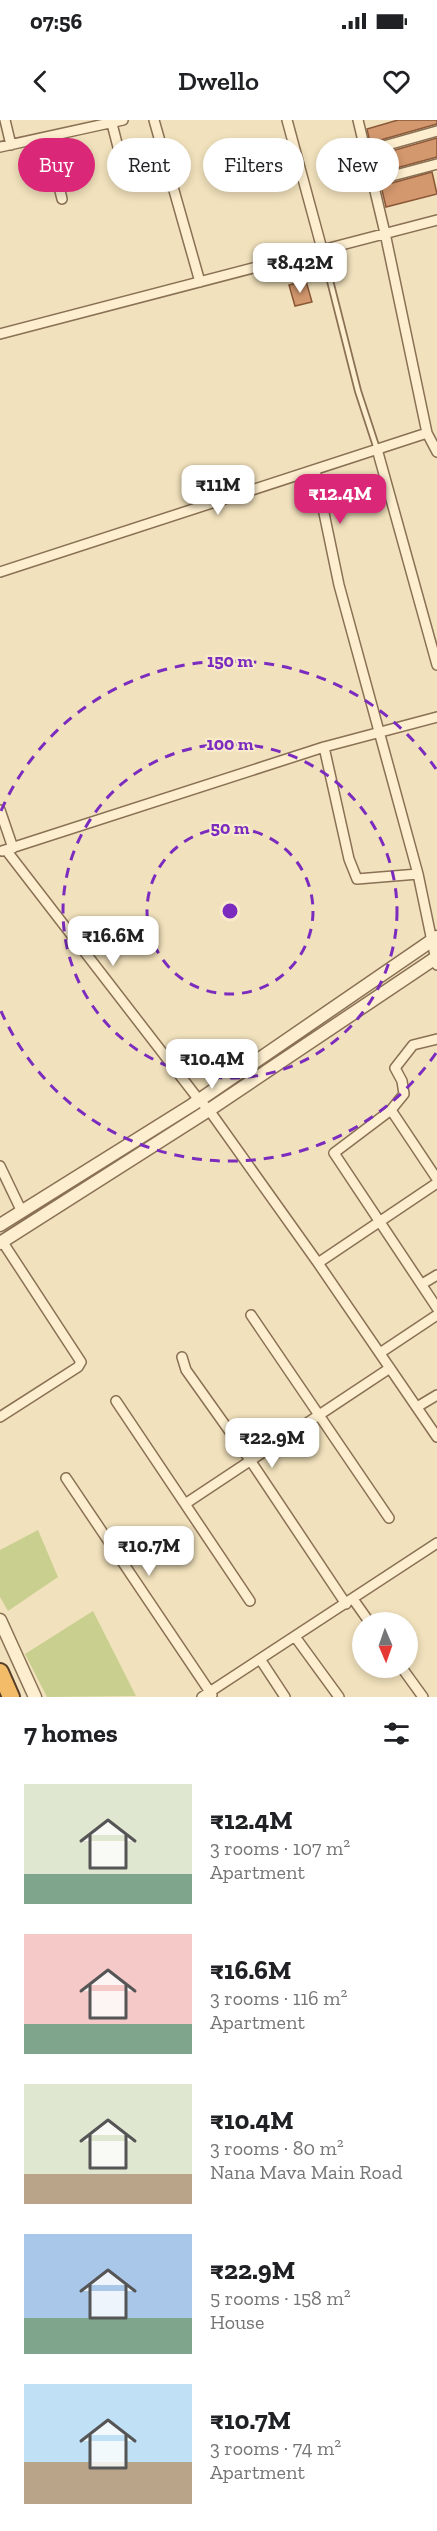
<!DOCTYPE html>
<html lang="en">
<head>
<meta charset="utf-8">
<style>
  :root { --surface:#fff; --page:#f6f6f6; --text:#202124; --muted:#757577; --accent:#db2777 }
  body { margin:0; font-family:"Zilla Slab",serif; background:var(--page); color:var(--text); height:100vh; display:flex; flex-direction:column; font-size:22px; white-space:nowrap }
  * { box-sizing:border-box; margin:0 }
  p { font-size:20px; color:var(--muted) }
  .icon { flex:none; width:33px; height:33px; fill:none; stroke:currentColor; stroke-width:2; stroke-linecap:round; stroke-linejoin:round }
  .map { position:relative; height:1577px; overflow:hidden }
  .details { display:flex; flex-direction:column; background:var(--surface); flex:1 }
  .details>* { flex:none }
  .guide { position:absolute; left:18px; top:18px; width:402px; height:54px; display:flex; gap:12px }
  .needle { width:39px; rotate:178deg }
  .tools { position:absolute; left:352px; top:1492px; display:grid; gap:12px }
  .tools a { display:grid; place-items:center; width:66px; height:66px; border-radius:50%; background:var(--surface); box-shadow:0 3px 9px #0003; font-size:30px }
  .price { position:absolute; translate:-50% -51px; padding:0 14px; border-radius:12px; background:#fff; color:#222; font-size:20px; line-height:39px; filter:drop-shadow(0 2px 3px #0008) }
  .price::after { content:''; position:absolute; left:50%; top:36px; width:18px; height:14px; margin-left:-9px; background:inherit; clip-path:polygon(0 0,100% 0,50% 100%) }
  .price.active { background:var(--accent); color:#fff }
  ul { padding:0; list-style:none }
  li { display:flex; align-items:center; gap:18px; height:150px; padding:0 24px }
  li span { display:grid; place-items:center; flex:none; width:168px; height:120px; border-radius:0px; color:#555 }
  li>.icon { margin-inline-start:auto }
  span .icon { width:72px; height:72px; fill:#fffc; stroke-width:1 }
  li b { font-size:26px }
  h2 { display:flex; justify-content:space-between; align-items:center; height:72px; padding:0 24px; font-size:26px }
  .tag { padding:0 21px; border-radius:27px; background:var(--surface); box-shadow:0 3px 9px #0003; font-size:21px; line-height:54px }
  .tag.active { background:var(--accent); color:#fff }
  .status { display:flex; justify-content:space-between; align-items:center; height:42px; padding:0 30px; background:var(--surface); direction:ltr }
  .status svg { height:16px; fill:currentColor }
  header { display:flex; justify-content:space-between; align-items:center; height:78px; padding:0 24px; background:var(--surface); font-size:27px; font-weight:600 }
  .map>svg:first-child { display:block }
  .green { fill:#c9d08f }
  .building { fill:#d3986e; stroke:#8b5838; stroke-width:1.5 }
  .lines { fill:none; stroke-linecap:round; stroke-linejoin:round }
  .service-casing { stroke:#8a7054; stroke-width:8 }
  .minor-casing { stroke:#8a7054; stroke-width:12 }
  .tertiary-casing { stroke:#8a7054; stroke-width:15 }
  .trunk-casing { stroke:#573e29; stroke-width:20 }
  .service { stroke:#fceecf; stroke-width:4.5 }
  .minor { stroke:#fceecf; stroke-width:9 }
  .tertiary { stroke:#fceecf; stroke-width:12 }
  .trunk { stroke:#f2bc69; stroke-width:16 }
  .ring { fill:none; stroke:#7b2cbf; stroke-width:3; stroke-dasharray:10 8 }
  .centre { fill:#7b2cbf; stroke:#f8ebcc; stroke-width:3 }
  .ring-label { font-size:18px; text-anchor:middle; font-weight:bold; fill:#7b2cbf; stroke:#f8ebcc; stroke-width:4.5; stroke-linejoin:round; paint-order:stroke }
</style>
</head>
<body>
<div class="status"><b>07:56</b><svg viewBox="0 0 49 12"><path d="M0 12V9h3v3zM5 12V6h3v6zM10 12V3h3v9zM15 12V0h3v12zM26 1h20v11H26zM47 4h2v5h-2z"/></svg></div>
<header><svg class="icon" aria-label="back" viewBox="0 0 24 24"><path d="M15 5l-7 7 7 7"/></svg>Dwello<svg class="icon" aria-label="heart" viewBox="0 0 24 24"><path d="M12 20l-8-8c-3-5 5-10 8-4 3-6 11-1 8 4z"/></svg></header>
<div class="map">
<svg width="437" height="1577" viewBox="0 0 437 1577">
  <rect width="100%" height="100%" fill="#f1e1bc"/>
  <path class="green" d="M38,1410L58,1457L8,1491L0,1477V1430Z
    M93,1491L136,1576L47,1577L25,1534Z"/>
  <path class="building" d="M398,0H437V4L370,23L367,9Z
    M437,18V37L378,53L374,36Z
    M432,52L437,74L386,87L381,66Z
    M306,161L312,182L295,186L289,165Z"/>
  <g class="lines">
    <g class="service-casing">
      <path id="service" d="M322,129L358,271L377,329"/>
    </g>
    <g class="minor-casing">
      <path id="minor" d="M5,0L11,25
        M111,0L127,62
        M154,0L200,162
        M287,0L322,129
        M358,0L385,113L427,313L437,332
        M47,17L62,79
        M0,27L123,0
        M366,31L437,11
        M373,61L437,44
        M0,214L437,100
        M377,329L437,545
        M315,350L339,465L418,754L437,845
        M0,452L427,313
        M324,627L349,739L357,759L418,754
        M0,690L13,728
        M6,730L199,980L209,990L318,1143L437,1317
        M2,731L324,627L437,597
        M437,919L413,925L395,948L402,961L404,974L391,990L334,1033L437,1188
        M391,990L437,1059
        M0,1046L22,1092
        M318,1143L437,1063
        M422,1164L437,1155
        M251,1195L389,1398
        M380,1233L437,1195
        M182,1237L186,1250L250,1340L346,1484
        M116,1281L250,1481
        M417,1287L437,1275
        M0,1297L78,1247L81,1242L2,1121
        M66,1358L212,1575
        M185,1384L390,1248
        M353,1479L370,1503
        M296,1518L339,1577
        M260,1539L285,1577
        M402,1548L423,1577
        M202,1577L437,1423"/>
    </g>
    <g class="tertiary-casing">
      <path id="tertiary" d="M0,1105L192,985L437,817
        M0,1123L209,990L437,837
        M0,1500L35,1577"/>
    </g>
    <g class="trunk-casing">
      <path id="trunk" d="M0,1552L11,1577"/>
    </g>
    <use href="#service" class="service"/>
    <use href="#minor" class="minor"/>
    <use href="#tertiary" class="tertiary"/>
    <use href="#trunk" class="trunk"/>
  </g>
  <g class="ring">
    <circle cx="230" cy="791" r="83"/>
    <circle cx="230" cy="791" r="167"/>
    <path d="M436 933A250 250 0 0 1 1 891M1 691A250 250 0 0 1 436 649"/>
  </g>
  <circle cx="230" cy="791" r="9" class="centre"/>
  <g class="ring-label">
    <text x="230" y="547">150 m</text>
    <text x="230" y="630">100 m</text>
    <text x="230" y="714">50 m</text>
  </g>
</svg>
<div class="tools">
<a><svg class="needle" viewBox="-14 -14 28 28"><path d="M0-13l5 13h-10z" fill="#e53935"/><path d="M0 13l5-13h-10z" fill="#757577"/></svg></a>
</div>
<b class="price" style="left:300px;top:174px">₹8.42M</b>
<b class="price" style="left:218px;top:396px">₹11M</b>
<b class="price active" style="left:340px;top:405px">₹12.4M</b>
<b class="price" style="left:113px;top:847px">₹16.6M</b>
<b class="price" style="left:212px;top:970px">₹10.4M</b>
<b class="price" style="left:272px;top:1349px">₹22.9M</b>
<b class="price" style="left:149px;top:1457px">₹10.7M</b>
<div class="guide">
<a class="tag active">Buy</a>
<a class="tag">Rent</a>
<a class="tag">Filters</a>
<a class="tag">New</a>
</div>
</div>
<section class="details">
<h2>7 homes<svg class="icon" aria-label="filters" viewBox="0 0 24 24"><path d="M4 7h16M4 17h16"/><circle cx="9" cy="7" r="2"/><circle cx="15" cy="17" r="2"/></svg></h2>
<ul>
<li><span style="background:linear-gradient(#dfe7d0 75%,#7fa58c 0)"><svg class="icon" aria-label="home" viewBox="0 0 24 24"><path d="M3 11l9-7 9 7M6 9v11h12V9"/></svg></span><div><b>₹12.4M</b><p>3 rooms · 107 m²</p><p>Apartment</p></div></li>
<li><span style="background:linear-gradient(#f6c9c9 75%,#7fa58c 0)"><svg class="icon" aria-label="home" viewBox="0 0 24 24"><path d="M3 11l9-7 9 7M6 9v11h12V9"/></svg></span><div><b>₹16.6M</b><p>3 rooms · 116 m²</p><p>Apartment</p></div></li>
<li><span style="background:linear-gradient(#dfe7d0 75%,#b9a48a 0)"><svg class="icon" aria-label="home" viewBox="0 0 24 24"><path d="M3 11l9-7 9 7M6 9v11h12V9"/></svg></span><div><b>₹10.4M</b><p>3 rooms · 80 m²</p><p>Nana Mava Main Road</p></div></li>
<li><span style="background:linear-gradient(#a9c7e8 70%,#7fa58c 0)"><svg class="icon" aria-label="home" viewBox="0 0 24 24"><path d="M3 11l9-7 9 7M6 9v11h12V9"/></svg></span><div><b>₹22.9M</b><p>5 rooms · 158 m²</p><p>House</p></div></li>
<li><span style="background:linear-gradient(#bfe0f5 65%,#b9a48a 0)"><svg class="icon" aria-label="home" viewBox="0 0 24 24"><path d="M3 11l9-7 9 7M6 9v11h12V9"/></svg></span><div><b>₹10.7M</b><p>3 rooms · 74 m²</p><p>Apartment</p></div></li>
</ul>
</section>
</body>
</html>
